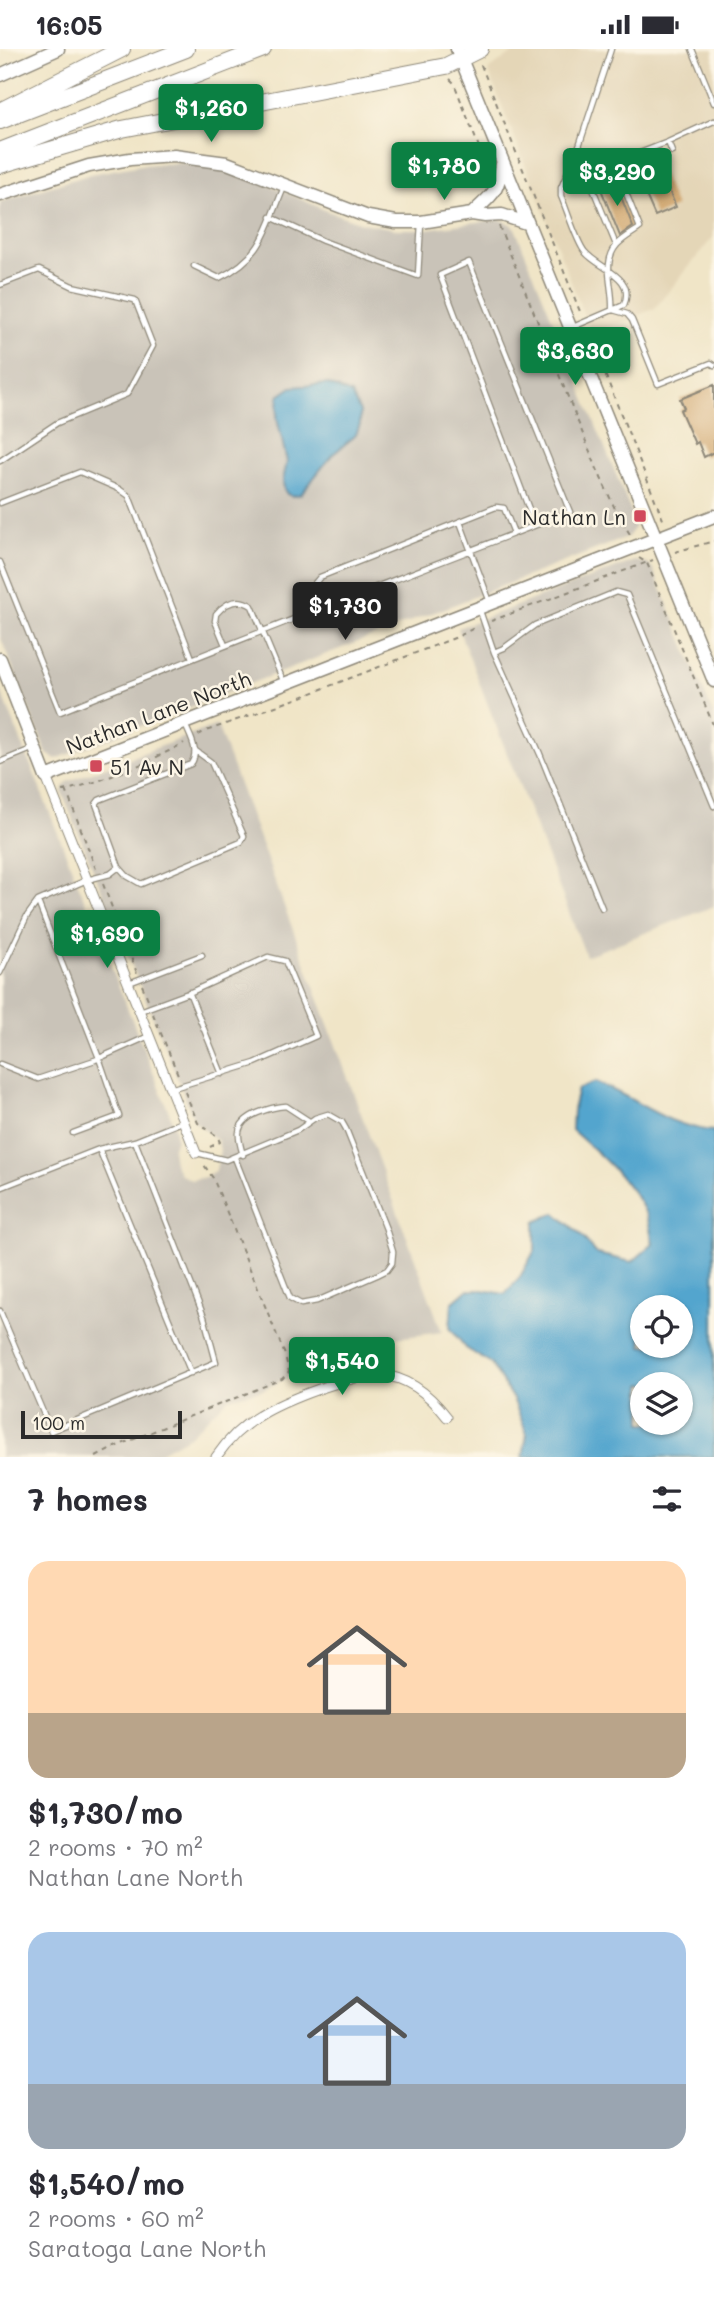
<!DOCTYPE html>
<html lang="en">
<head>
<meta charset="utf-8">
<style>
  :root { --surface:#fff; --page:#f7f7f7; --text:#2b2b33; --muted:#7c7c81; --accent:#0b8043 }
  body { margin:0; font-family:Mali,sans-serif; background:var(--page); color:var(--text); height:100vh; display:flex; flex-direction:column; font-size:26px; white-space:nowrap }
  * { box-sizing:border-box; margin:0 }
  p { font-size:23px; color:var(--muted) }
  .icon { flex:none; width:38px; height:38px; fill:none; stroke:currentColor; stroke-width:2; stroke-linecap:round; stroke-linejoin:round }
  .map { position:relative; height:1408px; overflow:hidden }
  .details { display:flex; flex-direction:column; background:var(--surface); flex:1 }
  .details>* { flex:none }
  .buttons { position:absolute; left:630px; top:1246px; display:grid; gap:14px }
  .buttons a { display:grid; place-items:center; width:63px; height:63px; border-radius:50%; background:var(--surface); box-shadow:0 2px 5px #0004; font-size:35px }
  .scale { position:absolute; left:21px; bottom:18px; width:161px; box-sizing:border-box; padding-left:7px; border:4px solid #2b2b2b; border-top:0; font-size:19px; line-height:24px; white-space:nowrap; color:#2b2b2b; -webkit-text-stroke:5px #fcf5e5; paint-order:stroke }
  .price { position:absolute; translate:-50% -60px; padding:0 16px; border-radius:7px; background:var(--accent); color:#fff; font-size:23px; line-height:46px; filter:drop-shadow(0 2px 4px #0008) }
  .price::after { content:''; position:absolute; left:50%; top:42px; width:21px; height:16px; margin-left:-10px; background:inherit; clip-path:polygon(0 0,100% 0,50% 100%) }
  .price.current { background:#222; color:#fff }
  ul { padding:0; list-style:none }
  li { display:grid; align-content:center; gap:14px; height:371px; padding:0 28px }
  li span { display:grid; place-items:center; height:217px; border-radius:21px; color:#555 }
  li>.icon { margin-inline-start:auto }
  span .icon { width:126px; height:126px; fill:#fffc; stroke-width:1 }
  li b { font-size:30px }
  h2 { display:flex; justify-content:space-between; align-items:center; height:84px; padding:0 28px; font-size:30px }
  .status { display:flex; justify-content:space-between; align-items:center; height:49px; padding:0 35px; background:var(--surface); direction:ltr }
  .status svg { height:19px; fill:currentColor }
  .map>svg:first-child { display:block }
  .built { fill:#e4d6b7 }
  .industrial { fill:#c9c3b8 }
  .water { fill:#52a5ce; stroke:#3e687c; stroke-width:2; fill-rule:evenodd }
  .building { fill:#d1a871 }
  .lines { fill:none; stroke-linecap:round; stroke-linejoin:round }
  .lane-casing { stroke:#8e8879; stroke-width:7 }
  .street-casing { stroke:#8e8879; stroke-width:11 }
  .secondary-casing { stroke:#8e8879; stroke-width:15 }
  .highway-casing { stroke:#8e8879; stroke-width:18 }
  .path { stroke:#8e8879; stroke-width:2; stroke-dasharray:5 5; stroke-linecap:butt }
  .lane { stroke:#fff; stroke-width:4.5 }
  .street { stroke:#fff; stroke-width:9 }
  .secondary { stroke:#fff; stroke-width:12 }
  .highway { stroke:#fff; stroke-width:16 }
  .poi-dot { fill:#d1495b; stroke:#fcf5e5; stroke-width:2.5 }
  .labels { text-anchor:middle; dominant-baseline:central; stroke-width:5; stroke-linejoin:round; paint-order:stroke }
  .poi-label { font-size:21px; fill:#2b2b2b; stroke:#fcf5e5; text-anchor:end }
  .street-label { font-size:21px; fill:#2b2b2b; stroke:#fcf5e5 }
</style>
</head>
<body>
<div class="status"><b>16:05</b><svg viewBox="0 0 49 12"><path d="M0 12V9h3v3zM5 12V6h3v6zM10 12V3h3v9zM15 12V0h3v12zM26 1h20v11H26zM47 4h2v5h-2z"/></svg></div>
<div class="map">
<svg width="714" height="1408" viewBox="0 0 714 1408">
  <rect width="100%" height="100%" fill="#fcf5e5"/>
  <filter id="ink" filterUnits="userSpaceOnUse"><feTurbulence type="fractalNoise" baseFrequency=".0143" numOctaves="2"/><feDisplacementMap in="SourceGraphic" scale="14" xChannelSelector="R" yChannelSelector="G"/><feConvolveMatrix kernelMatrix="1 2 1 2 8 2 1 2 1" color-interpolation-filters="sRGB"/></filter>
  <filter id="wash" filterUnits="userSpaceOnUse"><feTurbulence type="fractalNoise" baseFrequency=".00686" numOctaves="4" result="noise"/><feDisplacementMap in="SourceGraphic" scale="28" xChannelSelector="R" yChannelSelector="G"/><feGaussianBlur stdDeviation="1.57" result="paint"/><feColorMatrix in="noise" values="0 0 0 0 0 0 0 0 0 0 0 0 0 0 0 0 0 1.4 0 .05"/><feComposite in="paint" operator="in"/></filter>
  <g filter="url(#wash)">
    <rect width="100%" height="100%" fill="#f0e5c7"/>
    <path class="built" d="M519,0H714V187L655,259L592,286L488,21Z"/>
    <path class="industrial" d="M184,114L248,126L327,162L362,174L396,180H426L500,170L514,177L635,472L634,479L628,488L56,710L47,705L0,587V153L91,125L141,116Z
      M635,512L648,515L653,520L714,667V857L586,907L458,579Z
      M0,639L174,1076L176,1090L172,1101L174,1114L180,1125L191,1131L206,1128L216,1121L220,1101L218,1092L195,1073L62,743L63,738L69,732L217,676L442,1283L389,1290L347,1301L262,1341L228,1349L189,1387L152,1408H0Z"/>
    <path class="water" d="M327,335L351,345L360,363V375L356,386L332,406L301,445L292,447L287,445L284,440L283,431L287,413L277,369L279,347L292,338Z
      M595,1033C639,1050 664,1077 714,1082V1408H523L527,1385L514,1352L491,1315L466,1299L450,1279L452,1254L467,1241H483L505,1245L520,1228L535,1201V1173L555,1164L579,1184L597,1205L632,1213L653,1195C651,1186 650,1176 647,1168C636,1137 596,1102 572,1081L573,1061L578,1040ZM681,1258V1297H642V1258ZM681,1335V1374H642V1335Z"/>
    <g id="blocks">
      <path class="building" d="M654,105L676,158L655,167L639,130L634,132L628,115Z
        M614,130L633,178L620,187L601,140Z
        M714,336V403L704,408L698,393L695,395L680,361L684,359L680,350Z"/>
    </g>
  </g>
  <g filter="url(#ink)">
    <use href="#blocks" fill-opacity="0" stroke="#8e8879" stroke-width="2"/>
    <g class="lines">
      <g class="lane-casing">
        <path id="lane" d="M692,0L714,54
          M668,93L672,103
          M567,126L576,129L614,114
          M271,168L323,192L418,227L421,174
          M616,196L593,140L617,121
          M194,217L219,229C265,207 266,179 285,136
          M0,236L39,221L72,237L135,251L153,297L127,345L57,374L0,412
          M612,261C614,239 601,214 617,196C623,189 633,184 640,179L614,114L668,93L714,72
          M613,261L627,265L632,271L658,335L711,314L714,316
          M573,278L624,256C636,227 599,220 585,203C577,194 567,161 561,147V139L579,97L611,0
          M0,454L80,423L119,440L129,447L192,609
          M460,473L490,553
          M0,513L60,663C229,594 399,529 570,463L469,213L440,226L535,476
          M323,558L315,534L320,528L496,458L504,459L514,484
          M479,559L494,603L540,705L602,859
          M225,596L215,572L216,565C226,553 238,548 252,557L284,634
          M494,603L504,599L535,576L616,543L627,546L714,757
          M0,713L34,699
          M119,818L127,827L141,835L241,793L244,787L211,713L196,702
          M38,853L99,1009L119,1067L73,1084
          M0,924L27,867L38,852L87,831L110,825L119,818L96,755L99,751L191,715C200,702 190,688 185,675
          M129,934L202,906
          M189,943L222,1025
          M140,962L191,943L268,908L285,912L316,987L255,1014L170,1040
          M0,1015L38,1030L95,1011L149,987
          M99,1100L191,1324
          M197,1104L226,1111L298,1081L315,1069L328,1065L342,1073L346,1080L386,1180L393,1203L392,1214L387,1221L377,1226L317,1252L301,1255L290,1249L235,1109
          M243,1106C241,1099 238,1090 239,1083C241,1066 271,1058 286,1057L309,1072
          M0,1139L99,1100L135,1092L182,1073
          M0,1262L51,1382L216,1313L204,1268L135,1092"/>
      </g>
      <g class="street-casing">
        <path id="street" d="M46,728L196,1104
          M216,1408C227,1392 242,1377 259,1367C283,1352 353,1324 381,1326C409,1328 430,1346 447,1368"/>
      </g>
      <g class="secondary-casing">
        <path id="secondary" d="M457,0L714,632
          M0,26L58,0
          M0,146L89,117L130,110L174,107L227,114L368,168L396,173H421L472,165L485,167L502,166L526,174
          M472,165C492,145 498,145 502,115
          M0,610L46,728L714,467"/>
      </g>
      <g class="highway-casing">
        <path id="highway" d="M0,62L122,0
          M0,72L186,0
          M0,102L263,0
          M0,116L122,80L446,17L480,0"/>
      </g>
      <path class="path" d="M481,16L581,265
        M450,30L454,34L482,106V137
        M499,177L597,420L616,462L631,487
        M587,280L664,473
        M675,503L714,492
        M639,509L647,514L714,678
        M491,572L653,511
        M198,686L206,682L301,648L457,588L476,578
        M66,741L96,820
        M62,742C102,733 148,714 184,694
        M103,835L137,924
        M142,936L148,950
        M153,965L179,1028
        M185,1043L198,1074L217,1087L220,1093L210,1098
        M96,1408L117,1397L282,1330L289,1323L285,1306L213,1129L202,1113"/>
      <use href="#lane" class="lane"/>
      <use href="#street" class="street"/>
      <use href="#secondary" class="secondary"/>
      <use href="#highway" class="highway"/>
    </g>
  </g>
  <g class="poi-dot">
    <rect x="633" y="460" width="14" height="14" rx="3.5"/>
    <rect x="89" y="710" width="14" height="14" rx="3.5"/>
  </g>
  <g class="labels">
    <g class="poi-label">
      <text x="626" y="467">Nathan Ln</text>
      <text x="110" y="717" text-anchor="start">51 Av N</text>
    </g>
    <g class="street-label">
      <text transform="translate(158 663) rotate(-21)">Nathan Lane North</text>
    </g>
  </g>
</svg>
<div class="buttons">
<a><svg class="icon" aria-label="locate" viewBox="0 0 24 24"><circle cx="12" cy="12" r="6"/><path d="M12 2v4M12 18v4M2 12h4M18 12h4"/></svg></a>
<a><svg class="icon" aria-label="layers" viewBox="0 0 24 24"><path d="M12 4l9 5-9 5-9-5zM3 14l9 5 9-5"/></svg></a>
</div>
<div class="scale">100 m</div>
<b class="price" style="left:211px;top:95px">$1,260</b>
<b class="price" style="left:444px;top:153px">$1,780</b>
<b class="price" style="left:617px;top:159px">$3,290</b>
<b class="price" style="left:575px;top:338px">$3,630</b>
<b class="price current" style="left:345px;top:593px">$1,730</b>
<b class="price" style="left:107px;top:921px">$1,690</b>
<b class="price" style="left:342px;top:1348px">$1,540</b>
</div>
<section class="details">
<h2>7 homes<svg class="icon" aria-label="filters" viewBox="0 0 24 24"><path d="M4 7h16M4 17h16"/><circle cx="9" cy="7" r="2"/><circle cx="15" cy="17" r="2"/></svg></h2>
<ul>
<li><span style="background:linear-gradient(#ffd9b3 70%,#b9a48a 0)"><svg class="icon" aria-label="home" viewBox="0 0 24 24"><path d="M3 11l9-7 9 7M6 9v11h12V9"/></svg></span><div><b>$1,730/mo</b><p>2 rooms · 70 m²</p><p>Nathan Lane North</p></div></li>
<li><span style="background:linear-gradient(#a9c7e8 70%,#9aa5b1 0)"><svg class="icon" aria-label="home" viewBox="0 0 24 24"><path d="M3 11l9-7 9 7M6 9v11h12V9"/></svg></span><div><b>$1,540/mo</b><p>2 rooms · 60 m²</p><p>Saratoga Lane North</p></div></li>
</ul>
</section>
</body>
</html>
